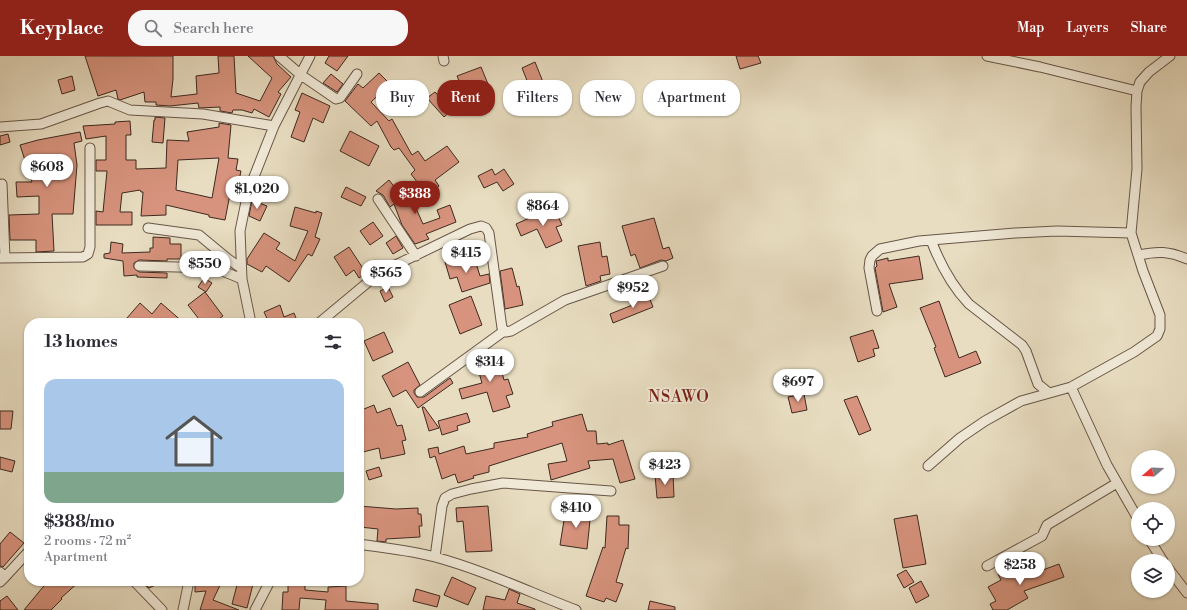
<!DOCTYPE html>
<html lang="en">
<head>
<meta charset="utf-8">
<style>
  :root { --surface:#fff; --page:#f7f7f7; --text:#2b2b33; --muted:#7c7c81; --line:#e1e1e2; --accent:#8f2418 }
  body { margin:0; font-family:"Libre Bodoni",serif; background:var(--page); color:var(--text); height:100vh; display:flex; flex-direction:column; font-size:15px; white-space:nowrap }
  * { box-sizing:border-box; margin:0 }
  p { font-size:13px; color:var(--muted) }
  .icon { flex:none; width:22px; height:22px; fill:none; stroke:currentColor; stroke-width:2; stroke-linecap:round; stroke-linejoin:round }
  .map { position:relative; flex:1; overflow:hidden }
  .sheet { position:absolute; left:24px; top:262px; width:340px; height:268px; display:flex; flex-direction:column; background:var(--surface); border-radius:16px; box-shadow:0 1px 3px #0004 }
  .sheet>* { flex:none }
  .top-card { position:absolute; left:376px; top:24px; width:380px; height:36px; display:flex; gap:8px }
  .needle { width:26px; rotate:251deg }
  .controls { position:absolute; left:1131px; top:394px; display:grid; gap:8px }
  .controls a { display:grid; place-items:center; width:44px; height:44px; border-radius:50%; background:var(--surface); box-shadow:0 1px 3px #0004; font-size:20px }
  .price { position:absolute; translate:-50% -34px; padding:0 9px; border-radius:14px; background:#fff; color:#222; font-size:13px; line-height:26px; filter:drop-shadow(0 1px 2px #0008) }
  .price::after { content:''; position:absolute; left:50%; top:24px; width:12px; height:9px; margin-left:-6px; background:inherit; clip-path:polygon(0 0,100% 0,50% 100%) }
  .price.current { background:var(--accent); color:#fff }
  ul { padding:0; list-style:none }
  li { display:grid; align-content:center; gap:8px; height:212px; padding:0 20px }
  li+li { border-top:1px solid var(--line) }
  li span { display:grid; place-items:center; height:124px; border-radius:12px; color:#555 }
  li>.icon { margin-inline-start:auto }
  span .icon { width:72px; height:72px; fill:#fffc; stroke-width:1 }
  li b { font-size:17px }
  h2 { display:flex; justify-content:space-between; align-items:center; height:48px; padding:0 20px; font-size:17px }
  .chip { padding:0 14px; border-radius:16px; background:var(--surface); box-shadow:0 1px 3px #0004; font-size:14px; line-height:36px }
  .chip.current { background:var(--accent); color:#fff }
  header { display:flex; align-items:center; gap:24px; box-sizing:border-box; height:56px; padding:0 20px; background:var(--accent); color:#fff }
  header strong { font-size:19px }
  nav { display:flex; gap:22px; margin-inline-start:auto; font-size:14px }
  .search { width:280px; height:36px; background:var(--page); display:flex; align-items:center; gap:10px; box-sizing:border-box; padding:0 14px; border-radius:16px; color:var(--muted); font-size:15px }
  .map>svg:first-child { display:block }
  .building { fill:#d7937d; stroke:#3e291f; fill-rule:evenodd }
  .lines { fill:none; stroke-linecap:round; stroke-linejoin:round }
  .minor-casing { stroke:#685648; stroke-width:11 }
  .minor { stroke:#f0e9d7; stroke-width:9 }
  .labels { text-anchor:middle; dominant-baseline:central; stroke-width:3.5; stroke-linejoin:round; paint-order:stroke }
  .quarter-label { font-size:16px; letter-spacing:1px; fill:#7a1f14; stroke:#f0e9d7 }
</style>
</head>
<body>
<header>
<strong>Keyplace</strong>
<div class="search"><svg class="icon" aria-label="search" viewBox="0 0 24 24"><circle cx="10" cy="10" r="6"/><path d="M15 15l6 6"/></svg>Search here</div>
<nav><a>Map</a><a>Layers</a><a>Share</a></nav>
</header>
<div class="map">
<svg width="1187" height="554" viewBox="0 0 1187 554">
  <rect width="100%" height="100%" fill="#e8ddc1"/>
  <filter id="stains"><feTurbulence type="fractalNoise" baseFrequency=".005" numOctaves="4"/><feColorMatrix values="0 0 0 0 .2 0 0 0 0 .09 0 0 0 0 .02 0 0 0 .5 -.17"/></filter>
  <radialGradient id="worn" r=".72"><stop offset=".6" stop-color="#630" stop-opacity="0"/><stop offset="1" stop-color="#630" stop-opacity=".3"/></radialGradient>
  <path class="building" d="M85,0H173V23L171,41L197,38L196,20L219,17L218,0H234L236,37L260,45L272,22L248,0H273L277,8L291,21L278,36L281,38L269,61L254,53L252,57L242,54H233L232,57L220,55V51L199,52L198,47L170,50L156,49V46H145L144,36L120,44L118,43L116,34L98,40Z
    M329,0H348L337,15L325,7Z
    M736,0H758L761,7L740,13Z
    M535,6L543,26L530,32L522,12Z
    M481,11L488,28L464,37L457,20Z
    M379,17L390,28L371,46L389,65L392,63L412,99L418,95L425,105L447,90L459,106L435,124L439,130L427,139L411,118L415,114L399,92L394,94L391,91L377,65L371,70L345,45L358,28L363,32Z
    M331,18L343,28L337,36L323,27Z
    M72,20L75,34L62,38L58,24Z
    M435,36L452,54L444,61L427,42Z
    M302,37L330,50L323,67L313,62L304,86L291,81L300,56L295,54Z
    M155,61L165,62L163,87L152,86L154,64H155Z
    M130,65L131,79H126V104H136V113L166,112L167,84L189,85L187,76L219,71V67L231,69L228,102L238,103L236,114L241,115L238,129L232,128L225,164L209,161V159L166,149V159L141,160L143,136H141L140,134L122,137L120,156H132V169H96V155L103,156L107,115H96V104H106V80L86,83L83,70L115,68V66ZM219,102L212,142L176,134L178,104Z
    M350,75L379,90L369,110L340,95Z
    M80,76L82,85L74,87L77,109L73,158H52L54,195L36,196V184H10L9,159L39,158V140L17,141L16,126H32L20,89L38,84Z
    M8,78L10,86L0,89V80Z
    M492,113L495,119L504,113L514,128L503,135L497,126L484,132L478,120Z
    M389,124L409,150L414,148L423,168L440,162L437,154L450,149L456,166L426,178L429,183L415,188L402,169L394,148L390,151L383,139L376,135Z
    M346,131L366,141L361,150L341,141Z
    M252,144L267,150L260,165L249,160Z
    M295,151L316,157V155L322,157L315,181L320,183L312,200L308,198L289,226L266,210L262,216L247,208V203L264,177L280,187L276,193L295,205L308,175L290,170Z
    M554,151L562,169L556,171L562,185L546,192L537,173L521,180L516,168Z
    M654,162L663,193L669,191L673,202L666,205L661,204L640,212L635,198L631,200L622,170Z
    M373,166L383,180L370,189L360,175Z
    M396,180L403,192L393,198L386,187Z
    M153,181L170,182V188H181V203H167V205L139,204L134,207V212L139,216L167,217V222L137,221V219L124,220L123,205L104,202V198L110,197L111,186L123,188L122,197L150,196V192H153Z
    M600,186L602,201L607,200L610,218L600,220L601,225L586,230L578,190Z
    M349,191L366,217L359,222L354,214L346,220L334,201Z
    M466,199L469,209L476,207L480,220L489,218L490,227L462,236L457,221L450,223L445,206Z
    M919,200L923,223L889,228L897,251L883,256L875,212L877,210L876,205L888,202V205Z
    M512,212L517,231L519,230L523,249L505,253L500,215Z
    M204,222L212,227L206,236L198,231Z
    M388,231L393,241L385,246L380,235Z
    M205,236L223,260L220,262L224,267H202L188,249Z
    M648,238L653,251L613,267L610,258L635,248L633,243Z
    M471,240L482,269L460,278L449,249Z
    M939,245L959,302L976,295L981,307L945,321L934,292L936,291L920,252Z
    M140,247L152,258L161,247L184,267H133L127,262Z
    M280,249L284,261L294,257L298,267H269L264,256Z
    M873,274L879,292L873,293L875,300L858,306L850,281Z
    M384,276L393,296L373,305L364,285Z
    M497,297L504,324L508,323L513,338L506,340L510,351L493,356L487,336L462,343L459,333L482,327L475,303Z
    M408,306L420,329L414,334V337L417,341H424L450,322L453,327L418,352L406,334L393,341L382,320Z
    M804,338L807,354L792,357L788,341Z
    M857,340L871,374L859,379L844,344Z
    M374,349L377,357L390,352L397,370L402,369L406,384L402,385L405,398L381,403L379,392L359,397V355Z
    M422,351H424L439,372L429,375Z
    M0,355H13L11,373H0Z
    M467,357L470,366L457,370L458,374L442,379L438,365Z
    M582,358L587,375H596L597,388L608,387V389L623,384L635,423L620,427L613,403L588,405L590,412L551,424L548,408L567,405L562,387L489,410V416L473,420L474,422L458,427L455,418L442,423L435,400L430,402L428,393L438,391L439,398L464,390L466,398L494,392V387L528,381L527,378L553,370L552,366Z
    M0,401L15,405L12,416L0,413Z
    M379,411L382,420L369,424L366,415Z
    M673,417L674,441L657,442L655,419Z
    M359,450L396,453L418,452V458H421L422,470H419L420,481L386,483V486L377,485L378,473L360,471Z
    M488,450L492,495L466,496L463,465L457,466L456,452Z
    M566,452L591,455L587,493L560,489Z
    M917,459L926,508L903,512L894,463Z
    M607,460H619V469H629L628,493L626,492L616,526L623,528L616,546L606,542L604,546L586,540L603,491L605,492Z
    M10,476L24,487L3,511L0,510V488Z
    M1059,508L1064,521L1024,535L1028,542L1007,554H993L990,548L996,545L988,531L1001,524L998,518L1014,510L1021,522Z
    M906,514L914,526L904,532L897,519Z
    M452,521L476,532L468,549L444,539Z
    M48,525H80L61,542L62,543L51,554H24Z
    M142,525H164L149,532Z
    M214,525H222L213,544L239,554H200L206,535L195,536V526Z
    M238,525L253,528L247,552L232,548Z
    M288,525H305V534L328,536V531L346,530V545L378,548V554H325L326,544L300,542L299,554H282L283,536H288Z
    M921,525L929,540L916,547L909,532Z
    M416,533L440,540L437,551L413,545Z
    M509,533L520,538L517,547L535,553V554H483L486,540L505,544Z
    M7,540L18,554H0V545Z
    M650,545L675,551V554H648Z"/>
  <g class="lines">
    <g class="minor-casing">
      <path id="minor" d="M279,0L301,19L336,43L340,42L357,18
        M443,0L444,5
        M987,0L1040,11L1137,35
        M0,71L41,68L100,47L108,45L130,54L203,58L274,70
        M2,128L5,202
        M378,143L416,200
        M148,172L199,179L228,203L241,212
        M931,184C940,208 952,230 969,248L1022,289L1026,295L1038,328L1049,337
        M1139,199C1157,195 1169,195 1187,203
        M0,202L83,201L88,198L90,191V92
        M139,210L215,212L242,223
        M877,255L869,212L870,204L872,200L880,193L919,185L1015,177L1057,175L1131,177
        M251,267L242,223L240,175L248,136L274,70L310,0
        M319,267L379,217L470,173L481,170L486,172L489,177L502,272L506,276L511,275L565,244L663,210
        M1071,331L1107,409L1138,463
        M420,336L504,275
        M928,410L960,382L985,365L1021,345L1071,331L1134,296L1157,280L1160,273V259L1143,215L1131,177L1137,113L1136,51L1137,35L1140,26L1149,16L1170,0
        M1149,483L1163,505
        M359,488C384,492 410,494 435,501C483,514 529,536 576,554
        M435,501L442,450L445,442L452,438L471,433L503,427L611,435
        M987,510L1042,480L1047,469L1117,427
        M1168,512L1187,537
        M0,516L5,521L0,526
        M5,521L29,495
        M134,525L162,554
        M183,554L189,525
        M255,554L270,525"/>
    </g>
    <use href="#minor" class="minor"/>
  </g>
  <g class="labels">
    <g class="quarter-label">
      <text x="679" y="341">NSAWO</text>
    </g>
  </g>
  <rect width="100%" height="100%" filter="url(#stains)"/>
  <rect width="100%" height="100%" fill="url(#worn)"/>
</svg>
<div class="controls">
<a><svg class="needle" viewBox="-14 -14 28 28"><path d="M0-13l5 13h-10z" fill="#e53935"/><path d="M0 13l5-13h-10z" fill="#7c7c81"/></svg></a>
<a><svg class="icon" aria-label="locate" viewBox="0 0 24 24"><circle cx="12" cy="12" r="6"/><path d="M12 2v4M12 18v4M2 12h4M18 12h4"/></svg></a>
<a><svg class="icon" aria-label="layers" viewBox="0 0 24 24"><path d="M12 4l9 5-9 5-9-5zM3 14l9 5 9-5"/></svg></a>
</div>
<b class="price" style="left:47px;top:132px">$608</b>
<b class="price" style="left:257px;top:154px">$1,020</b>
<b class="price current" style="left:415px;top:159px">$388</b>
<b class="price" style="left:543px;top:171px">$864</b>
<b class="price" style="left:466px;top:218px">$415</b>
<b class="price" style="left:205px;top:229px">$550</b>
<b class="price" style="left:386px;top:238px">$565</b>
<b class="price" style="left:633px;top:253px">$952</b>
<b class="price" style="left:490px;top:327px">$314</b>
<b class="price" style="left:798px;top:347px">$697</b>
<b class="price" style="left:665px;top:430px">$423</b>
<b class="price" style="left:576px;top:473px">$410</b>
<b class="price" style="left:1020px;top:530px">$258</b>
<div class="top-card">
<a class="chip">Buy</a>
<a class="chip current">Rent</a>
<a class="chip">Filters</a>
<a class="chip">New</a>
<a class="chip">Apartment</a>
</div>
<section class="sheet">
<h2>13 homes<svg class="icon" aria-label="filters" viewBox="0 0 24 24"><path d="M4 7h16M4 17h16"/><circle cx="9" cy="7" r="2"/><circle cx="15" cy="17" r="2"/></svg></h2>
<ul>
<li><span style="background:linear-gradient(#a9c7e8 75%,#7fa58c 0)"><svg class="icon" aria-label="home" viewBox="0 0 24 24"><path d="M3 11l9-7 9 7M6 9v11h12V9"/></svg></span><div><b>$388/mo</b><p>2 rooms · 72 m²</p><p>Apartment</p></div></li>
</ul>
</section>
</div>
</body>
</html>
